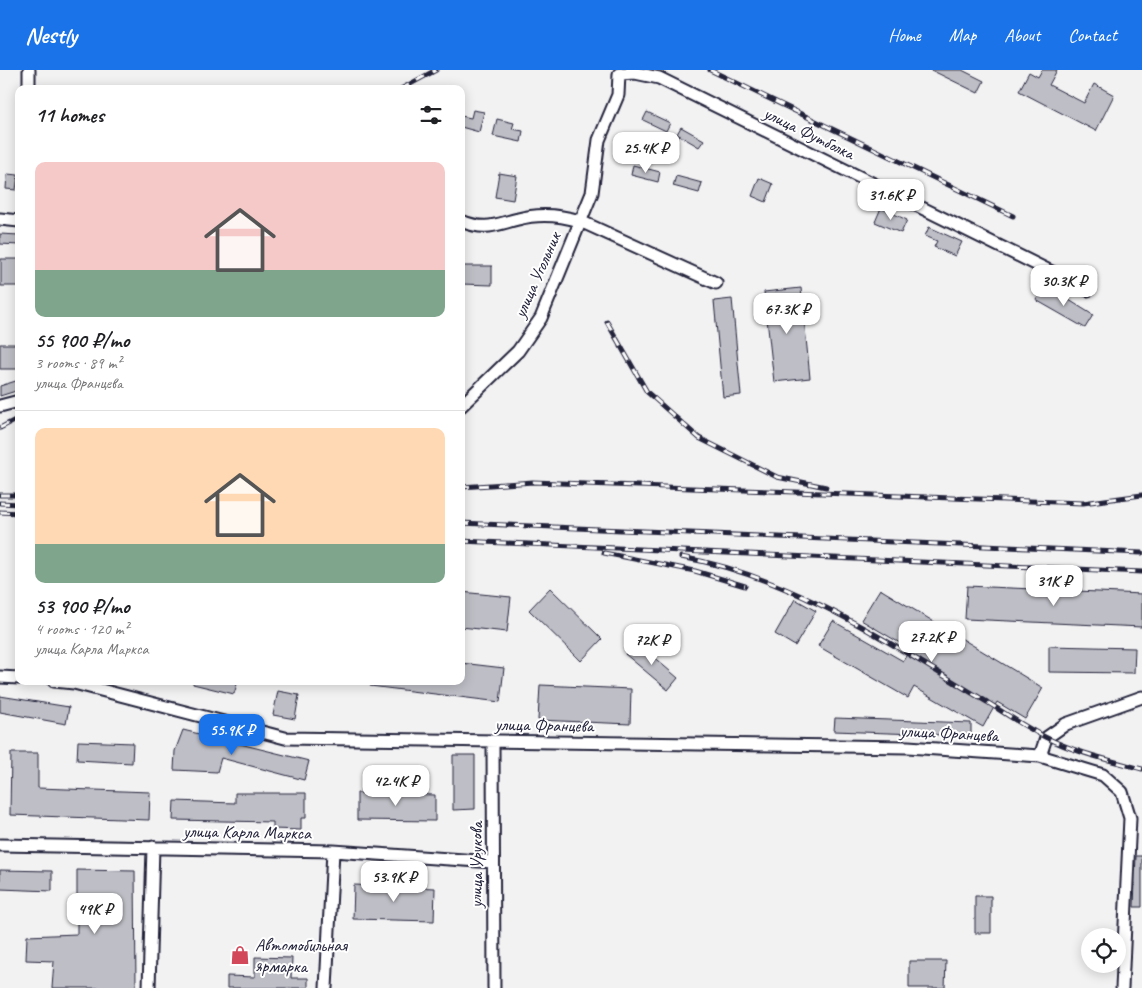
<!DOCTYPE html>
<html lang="en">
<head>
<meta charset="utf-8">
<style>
  :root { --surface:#fff; --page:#f6f6f6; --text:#202124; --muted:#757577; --line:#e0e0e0; --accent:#1a73e8 }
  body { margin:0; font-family:Caveat,sans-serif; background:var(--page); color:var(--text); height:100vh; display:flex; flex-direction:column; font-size:19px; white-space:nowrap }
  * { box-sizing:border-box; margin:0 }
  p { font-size:16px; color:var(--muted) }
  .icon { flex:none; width:28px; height:28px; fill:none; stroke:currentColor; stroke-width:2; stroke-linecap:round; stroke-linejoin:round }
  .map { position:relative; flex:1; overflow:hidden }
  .panel { position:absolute; left:15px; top:15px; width:450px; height:600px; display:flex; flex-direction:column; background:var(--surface); border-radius:10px; box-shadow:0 2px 12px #0003 }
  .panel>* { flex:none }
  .controls { position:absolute; left:1081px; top:858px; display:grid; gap:10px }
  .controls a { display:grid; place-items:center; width:45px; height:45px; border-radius:50%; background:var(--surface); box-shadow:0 2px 12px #0003; font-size:25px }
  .price { position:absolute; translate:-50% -42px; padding:0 11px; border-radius:10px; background:#fff; color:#222; font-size:16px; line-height:32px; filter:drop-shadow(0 1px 2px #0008) }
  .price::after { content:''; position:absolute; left:50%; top:30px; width:15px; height:11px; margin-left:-8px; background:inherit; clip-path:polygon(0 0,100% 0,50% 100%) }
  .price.active { background:var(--accent); color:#fff }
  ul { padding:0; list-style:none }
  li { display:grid; align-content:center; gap:10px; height:265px; padding:0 20px }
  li+li { border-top:1px solid var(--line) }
  li span { display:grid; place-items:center; height:155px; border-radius:10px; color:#555 }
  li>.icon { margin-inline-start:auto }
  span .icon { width:90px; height:90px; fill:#fffc; stroke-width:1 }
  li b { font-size:21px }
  h2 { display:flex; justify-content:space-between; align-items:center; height:60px; padding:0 20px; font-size:21px }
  header { display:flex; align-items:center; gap:30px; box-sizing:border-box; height:70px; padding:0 25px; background:var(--accent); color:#fff }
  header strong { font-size:24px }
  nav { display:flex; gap:28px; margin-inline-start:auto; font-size:18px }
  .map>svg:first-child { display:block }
  .building { fill:#bebec6; stroke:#22223b }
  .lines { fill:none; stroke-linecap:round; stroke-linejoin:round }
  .minor-casing { stroke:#22223b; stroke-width:15 }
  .minor { stroke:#fff; stroke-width:11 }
  .rail-casing { stroke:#22223b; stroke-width:5 }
  .rail { stroke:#fff; stroke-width:3; stroke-dasharray:9; stroke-linecap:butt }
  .labels { text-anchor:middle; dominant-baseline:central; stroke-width:4; stroke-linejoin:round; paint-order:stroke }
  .street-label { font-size:18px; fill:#22223b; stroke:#fff }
  .poi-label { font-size:18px; fill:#22223b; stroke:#fff; text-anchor:start }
</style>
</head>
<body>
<header>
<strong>Nestly</strong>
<nav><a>Home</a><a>Map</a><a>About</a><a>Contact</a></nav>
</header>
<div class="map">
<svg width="1142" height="918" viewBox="0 0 1142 918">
  <rect width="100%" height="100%" fill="#f2f2f3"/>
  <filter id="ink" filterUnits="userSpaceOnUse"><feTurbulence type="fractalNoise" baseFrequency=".02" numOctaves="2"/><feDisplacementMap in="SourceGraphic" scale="10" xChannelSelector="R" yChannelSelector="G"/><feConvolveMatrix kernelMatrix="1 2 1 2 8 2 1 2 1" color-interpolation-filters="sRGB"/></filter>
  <g filter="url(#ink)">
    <path class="building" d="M931,0H962L984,11L978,23Z
      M1042,0H1057L1049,15L1084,33L1094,14L1114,25L1096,61L1019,21L1029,2L1038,7Z
      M473,40L484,42L479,62L461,57V46L471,48Z
      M647,42L670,53L666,61L643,50Z
      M497,49L514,53L512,59L523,61L521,72L493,66Z
      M681,57L704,70L699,77L677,64Z
      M633,95L660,102L658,112L631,105Z
      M499,103L517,106L513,130L495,127Z
      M7,104L18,105L16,120L6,119Z
      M676,106L702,113L699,123L673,116Z
      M759,108L773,114L766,132L752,126Z
      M881,138L907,150L901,163L875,152Z
      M929,157L962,172L955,186L934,177L937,171L925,166Z
      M0,164L19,165V175L0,174Z
      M1,189H19V216H1Z
      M461,196H492V215L461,214Z
      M1045,215L1093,245L1085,258L1036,230Z
      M801,218L810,308L774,312L764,222Z
      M732,229L741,325L723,327L714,231Z
      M0,274H19V299H0Z
      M19,310V320L0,326V316Z
      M967,516L1142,524V557L965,549Z
      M550,518L602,569L581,591L529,540Z
      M880,519L1043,618L1025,649L997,632L983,657L914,617L908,628L818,576L833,551L903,591L910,579L861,550Z
      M461,522L511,527L507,562L461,557Z
      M795,529L816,541L795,576L775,564Z
      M636,572L678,608L668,620L625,584Z
      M1049,576L1135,578L1134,603L1049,602Z
      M461,593L504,598L500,632L370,616L371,611H461Z
      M193,611H238L234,624L193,614Z
      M540,615L631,619L630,654L538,650Z
      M278,621L299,625L295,649L273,645Z
      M0,626L69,637L66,654L0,642Z
      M835,648L971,653V666L834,661Z
      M183,660L309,691L304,710L221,688L217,702L174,700L175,681Z
      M78,671L133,673L132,693L77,690Z
      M11,683H38V718L150,722L149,750L10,745Z
      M453,685H475V739L453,740Z
      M235,723H306V748H301V760L273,759V752L173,750L174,731L235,733Z
      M357,723L435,725V751L357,750Z
      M1136,786H1142V837H1134Z
      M0,800L52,801V821L0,819Z
      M77,800L135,801L136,918H52L54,891L26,890L27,866L77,864Z
      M354,815L435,818L434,851L353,849Z
      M975,826H991V863H975Z
      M255,887L292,888L291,908H308V918H227V906L255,907Z
      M909,891H946L945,918H909Z"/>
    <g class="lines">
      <g class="minor-casing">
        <path id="minor" d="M29,19V0
          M0,149L19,151
          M461,151C486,161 494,155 518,149C539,143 560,145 580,151L716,213
          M0,336L19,331
          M461,336L518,281L541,248L592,123L599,70L618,25L619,4L635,3L659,8L1088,220
          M0,607L19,608
          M54,611L74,613L285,668L908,677L1040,686L1103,705L1122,722L1130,748L1122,918
          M493,672L494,918
          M1040,686L1046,668L1066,654L1142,627
          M0,775L333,781L493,792
          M149,918L153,777
          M326,918L333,781"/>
      </g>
      <use href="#minor" class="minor"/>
      <g class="rail-casing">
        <path id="rail" d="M710,0L1013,146
          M401,19L436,0
          M607,252L647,322L699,368L777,407L826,417
          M0,358L19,348
          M461,417L533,412L1083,433L1142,425
          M0,425H19
          M0,433L19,434
          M0,442L19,443
          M461,453L1142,483
          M461,471L1142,502
          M604,483L695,501L745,516
          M681,487C795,507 890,574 987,632C1006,644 1025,657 1045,667C1076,683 1109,690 1142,699"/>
      </g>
      <use href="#rail" class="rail"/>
    </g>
  </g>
  <defs>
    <g id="shop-bare" transform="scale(1.5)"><path d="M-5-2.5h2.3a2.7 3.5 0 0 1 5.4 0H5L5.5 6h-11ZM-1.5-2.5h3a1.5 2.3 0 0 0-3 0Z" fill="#d1495b" stroke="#fff" stroke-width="2.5" paint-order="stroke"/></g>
  </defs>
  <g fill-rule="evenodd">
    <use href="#shop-bare" x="240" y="885"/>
  </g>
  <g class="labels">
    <g class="street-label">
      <text transform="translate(809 63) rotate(26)">улица Футболка</text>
      <text transform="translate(537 205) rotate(-66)">улица Угольник</text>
      <text transform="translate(544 655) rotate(1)">улица Францева</text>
      <text transform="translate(949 663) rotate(3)">улица Францева</text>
      <text transform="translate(247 762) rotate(1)">улица Карла Маркса</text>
      <text transform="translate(476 795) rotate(-90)">улица Урукова</text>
    </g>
    <g class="poi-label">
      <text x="255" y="875">Автомобильная<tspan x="255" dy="21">ярмарка</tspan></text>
    </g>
  </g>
</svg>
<div class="controls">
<a><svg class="icon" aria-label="locate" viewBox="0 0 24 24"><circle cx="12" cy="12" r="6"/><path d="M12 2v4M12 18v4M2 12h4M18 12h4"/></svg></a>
</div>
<b class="price" style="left:646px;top:104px">25.4K ₽</b>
<b class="price" style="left:891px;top:151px">31.6K ₽</b>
<b class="price" style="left:1064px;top:237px">30.3K ₽</b>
<b class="price" style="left:787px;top:265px">67.3K ₽</b>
<b class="price" style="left:1054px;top:537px">31K ₽</b>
<b class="price" style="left:932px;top:593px">27.2K ₽</b>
<b class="price" style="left:652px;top:596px">72K ₽</b>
<b class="price active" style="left:232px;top:686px">55.9K ₽</b>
<b class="price" style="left:396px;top:737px">42.4K ₽</b>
<b class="price" style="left:394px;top:833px">53.9K ₽</b>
<b class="price" style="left:95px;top:865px">49K ₽</b>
<section class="panel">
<h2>11 homes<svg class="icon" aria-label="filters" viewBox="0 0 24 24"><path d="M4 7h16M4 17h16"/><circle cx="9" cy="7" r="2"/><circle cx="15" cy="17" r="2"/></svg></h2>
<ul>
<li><span style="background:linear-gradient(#f6c9c9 70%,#7fa58c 0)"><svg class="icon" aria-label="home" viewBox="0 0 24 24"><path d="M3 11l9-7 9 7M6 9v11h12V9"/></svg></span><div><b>55 900 ₽/mo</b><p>3 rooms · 89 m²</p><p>улица Францева</p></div></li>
<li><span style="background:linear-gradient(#ffd9b3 75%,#7fa58c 0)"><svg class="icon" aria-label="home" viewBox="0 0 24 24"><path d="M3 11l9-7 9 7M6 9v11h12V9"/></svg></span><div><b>53 900 ₽/mo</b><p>4 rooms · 120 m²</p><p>улица Карла Маркса</p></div></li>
</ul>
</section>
</div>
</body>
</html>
